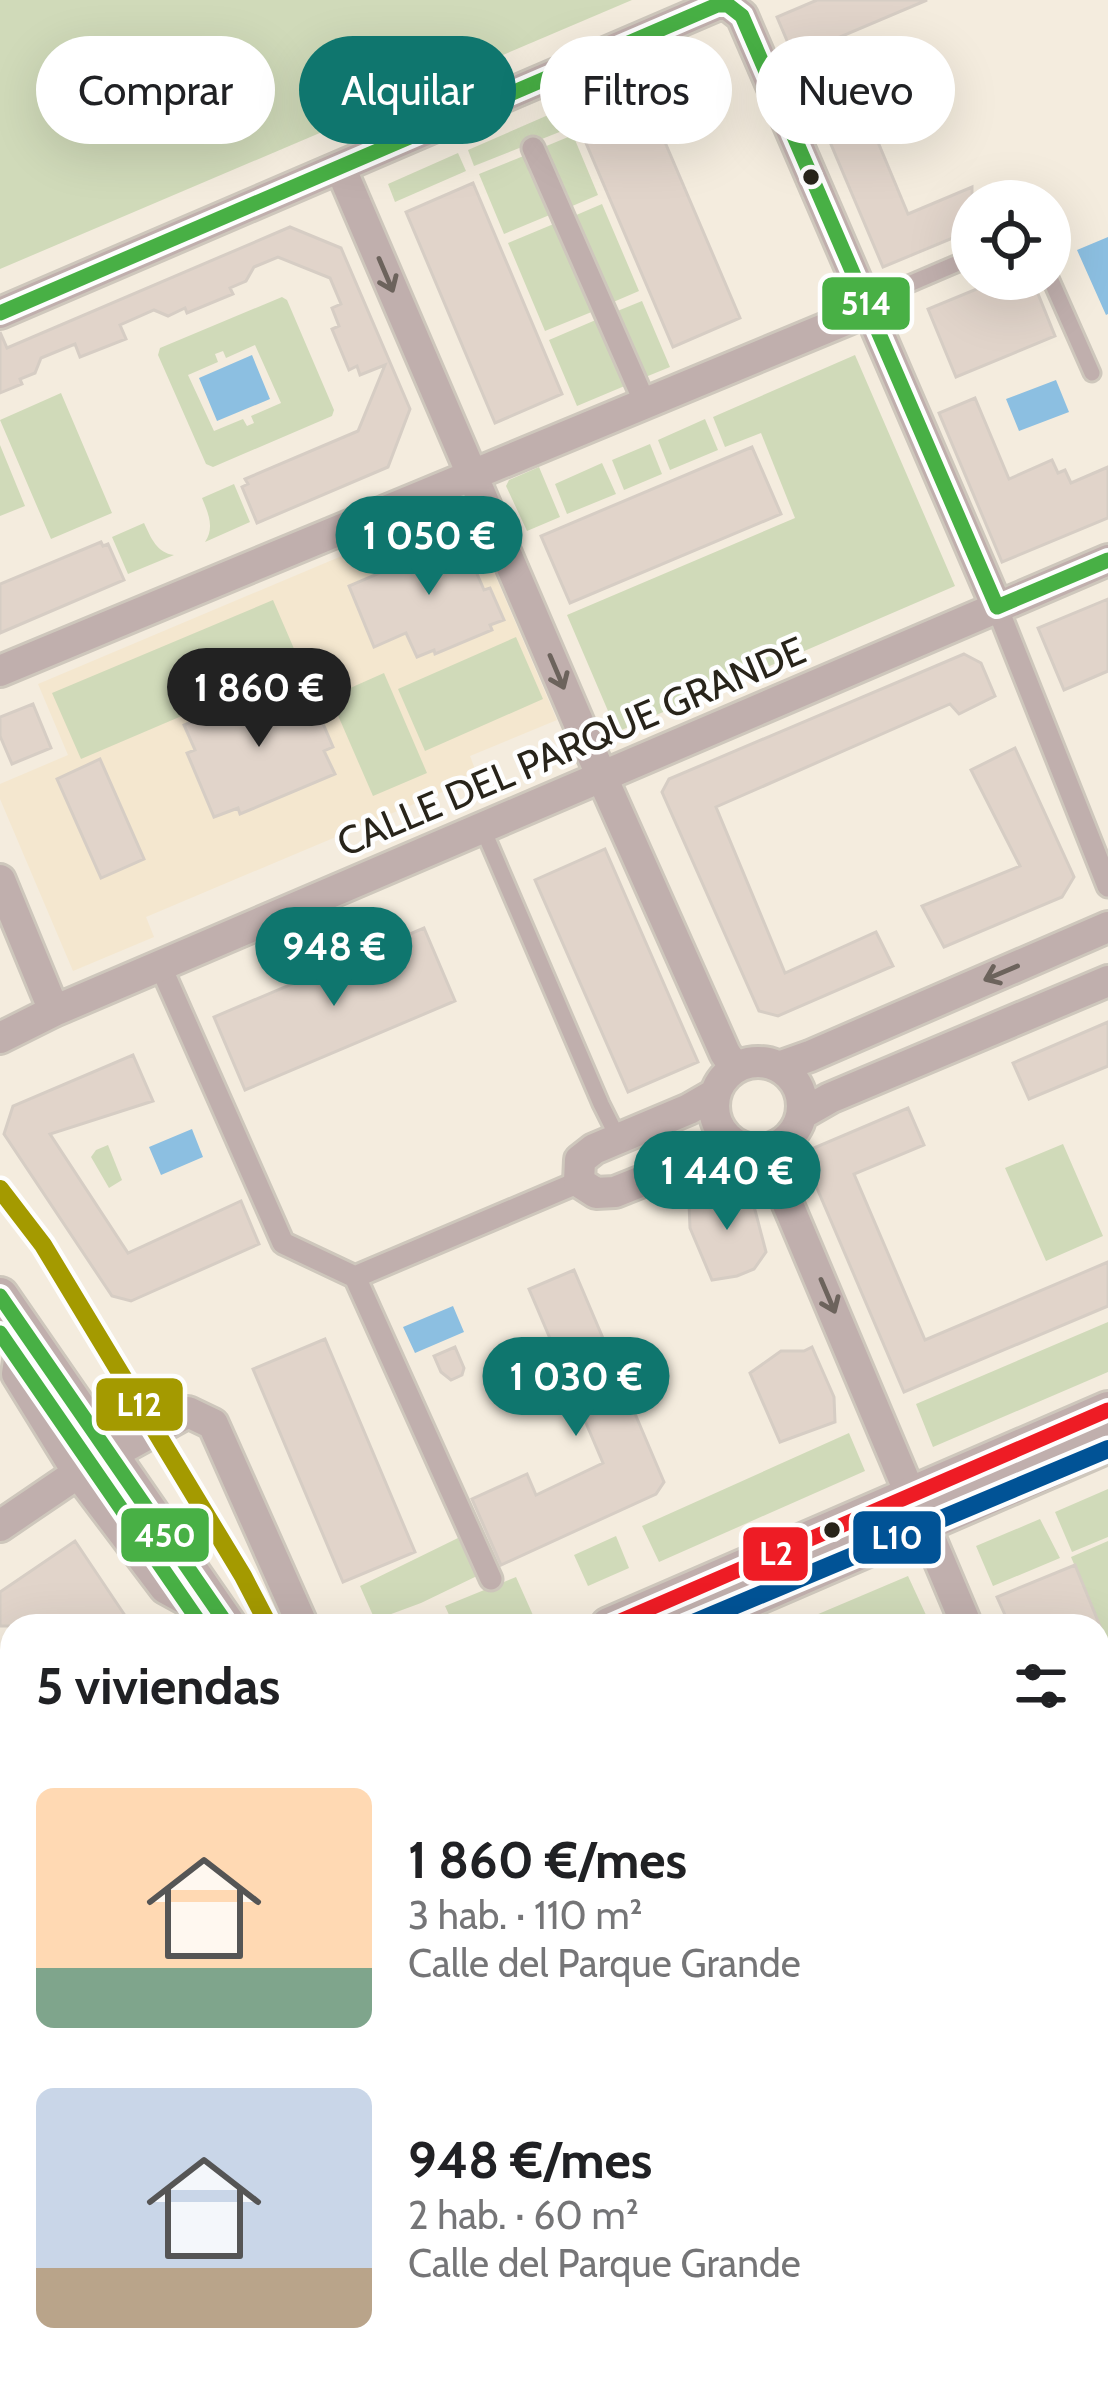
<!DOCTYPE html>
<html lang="es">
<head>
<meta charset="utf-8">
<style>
  :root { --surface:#fff; --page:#f2f2f2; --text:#202124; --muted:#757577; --accent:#0f766e }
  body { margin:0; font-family:Cabin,sans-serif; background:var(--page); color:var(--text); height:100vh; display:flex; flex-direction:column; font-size:45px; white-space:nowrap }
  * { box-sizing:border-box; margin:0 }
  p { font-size:39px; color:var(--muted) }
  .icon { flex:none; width:66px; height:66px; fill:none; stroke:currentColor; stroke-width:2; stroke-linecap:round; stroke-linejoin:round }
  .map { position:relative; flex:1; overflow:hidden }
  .details { position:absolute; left:0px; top:1614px; width:1110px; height:771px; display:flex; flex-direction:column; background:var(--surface); border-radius:36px 36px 0 0; box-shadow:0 12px 48px #0002 }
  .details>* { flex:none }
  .guide { position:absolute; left:36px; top:36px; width:1038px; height:108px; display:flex; gap:24px }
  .buttons { position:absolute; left:951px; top:180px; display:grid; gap:24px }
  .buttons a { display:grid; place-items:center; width:120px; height:120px; border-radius:50%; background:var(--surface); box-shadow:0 12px 48px #0002; font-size:60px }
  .price { position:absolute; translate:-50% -102px; padding:0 27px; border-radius:42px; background:var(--accent); color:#fff; font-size:39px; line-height:78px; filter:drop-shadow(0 3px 6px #0008) }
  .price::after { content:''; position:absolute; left:50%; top:72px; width:36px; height:27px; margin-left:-18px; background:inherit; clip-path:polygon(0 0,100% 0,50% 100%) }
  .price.active { background:#222; color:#fff }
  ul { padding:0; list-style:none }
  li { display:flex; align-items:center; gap:36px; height:300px; padding:0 36px }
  li span { display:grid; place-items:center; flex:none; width:336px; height:240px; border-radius:18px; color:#555 }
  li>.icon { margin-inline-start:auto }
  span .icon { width:144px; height:144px; fill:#fffc; stroke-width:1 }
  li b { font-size:51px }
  h2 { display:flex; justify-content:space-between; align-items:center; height:144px; padding:0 36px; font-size:51px }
  .tag { padding:0 42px; border-radius:54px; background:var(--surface); box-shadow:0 12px 48px #0002; font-size:42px; line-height:108px }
  .tag.active { background:var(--accent); color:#fff }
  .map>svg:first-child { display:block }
  .built { fill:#f4e7cf }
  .green { fill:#d0dab9; fill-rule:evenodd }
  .water { fill:#8cbfe1 }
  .building { fill:#e1d4ca; stroke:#d6cdc4; stroke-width:3 }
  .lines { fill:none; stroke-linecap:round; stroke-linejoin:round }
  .service-casing { stroke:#cec7bc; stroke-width:21 }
  .pedestrian-casing { stroke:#cec7bc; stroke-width:27 }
  .minor-casing { stroke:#cec7bc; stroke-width:36 }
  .tertiary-casing { stroke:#cec7bc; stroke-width:42 }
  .service { stroke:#c0afad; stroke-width:15 }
  .pedestrian { stroke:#c0afad; stroke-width:21 }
  .minor { stroke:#c0afad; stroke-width:30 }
  .tertiary { stroke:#c0afad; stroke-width:36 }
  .bus-1-casing { stroke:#fefefe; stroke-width:24 }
  .bus-2-casing { stroke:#fefefe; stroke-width:24 }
  .bus-3-casing { stroke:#fefefe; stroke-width:24 }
  .bus-4-casing { stroke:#fefefe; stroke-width:24 }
  .bus-1 { stroke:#48b045; stroke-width:15 }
  .bus-2 { stroke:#ee1c25; stroke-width:15 }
  .bus-3 { stroke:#48b045; stroke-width:15 }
  .bus-4 { stroke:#48b045; stroke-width:15 }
  .metro-1-casing { stroke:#fefefe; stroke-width:27 }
  .metro-2-casing { stroke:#fefefe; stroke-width:27 }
  .metro-1 { stroke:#a49a00; stroke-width:18 }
  .metro-2 { stroke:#015396; stroke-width:18 }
  .oneway { stroke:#6c635c }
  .bus-dot { fill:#28241a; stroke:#fefefe; stroke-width:4.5 }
  .labels { text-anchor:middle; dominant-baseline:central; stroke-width:9; stroke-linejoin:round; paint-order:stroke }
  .street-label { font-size:39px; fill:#28241a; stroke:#fefefe }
  .line-badge { stroke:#fefefe; stroke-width:4.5 }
  .badge-label { font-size:33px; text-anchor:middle; font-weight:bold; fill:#fff }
</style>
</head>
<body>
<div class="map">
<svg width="1108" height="2383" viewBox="0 0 1108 2383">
  <rect width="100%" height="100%" fill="#f4ecde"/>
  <path class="built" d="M465,504L557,720L470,756L478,777L146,917L154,937L73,971L0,799V784L68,755L38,684Z
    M12,1930V2373H722L729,2383H0V1936Z"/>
  <path class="green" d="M0,0H632L0,269Z
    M668,65L670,72L655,91L579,122L572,105Z
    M562,109L572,127L474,166L468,150Z
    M573,135L598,195L570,207L544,147Z
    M458,153L466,171L395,202L388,184Z
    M526,155L552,214L504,234L479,174Z
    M602,204L639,291L611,303L574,216Z
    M556,223L594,311L545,331L508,243Z
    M282,297L287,300L334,410L332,416L213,467L206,464L158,355L160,348ZM255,345L281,403L251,416L254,423L247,426L243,419L214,431L188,375L218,362L215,354L223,351L226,358Z
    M642,301L670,367L643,378L615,312Z
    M598,319L627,385L577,406L549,340Z
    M855,355L955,586L617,732L567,615L795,518L761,433L725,447L713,417Z
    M61,393L112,513L51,539L0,420Z
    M705,419L718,450L670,470L658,440Z
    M650,444L662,474L624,490L612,460Z
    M0,445L25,506L0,516Z
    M602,463L616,494L567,514L555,484Z
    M539,467L560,517L527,531L506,486L509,480Z
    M234,484L250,522L205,542C215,527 208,513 202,498Z
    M144,523C151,538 157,553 174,555L128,574L112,537Z
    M273,600L301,665L81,759L52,693Z
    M516,637L543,699L425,751L398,689Z
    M384,673L427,773L373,796L330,697Z
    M1063,1144L1103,1236L1046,1261L1005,1168Z
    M108,1145L122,1180L109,1188L91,1157L96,1150Z
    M1108,1322V1372L933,1447L916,1404Z
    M849,1433L865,1471L659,1562L642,1526Z
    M1108,1489V1537L1072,1552L1055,1512Z
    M1040,1519L1060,1558L993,1586L976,1546Z
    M616,1536L629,1568L588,1586L574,1555Z
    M458,1538L477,1576L421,1603L375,1620L360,1586Z
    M1108,1541V1645L1071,1557Z
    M908,1576L926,1615L900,1626H790Z
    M516,1577L536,1622L527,1626H454L445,1606Z
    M12,1905V1996L0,2002V1910Z"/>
  <path class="water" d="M1108,237V314L1106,315L1077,250Z
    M252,355L270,399L217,421L199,378Z
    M1056,380L1069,412L1019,431L1006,399Z
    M192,1129L203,1157L161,1175L149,1147Z
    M453,1306L464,1332L415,1353L403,1327Z"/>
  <path class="building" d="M817,0H927L835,39L908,214L972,187V230L883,267L777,17Z
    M650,107L740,318L673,347L583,136Z
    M473,183L562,394L495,423L406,212Z
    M290,227L341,248L410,409L388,467L257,523L242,487L248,484L245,479L358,431L385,365L360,375L357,366L349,370L332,329L339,326L332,308L341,304L330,278L278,257L254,267L246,281L230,288L233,294L187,313L185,308L168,316L154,310L120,325L126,339L80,357L75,344L41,358L35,373L20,379L22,384L0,393V332L7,348Z
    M1001,279H1032L1055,336L956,377L928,309Z
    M975,398L1009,479L1052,460L1058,473L1065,470L1071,483L1108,467V518L1002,562L939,413Z
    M752,447L781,514L570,603L541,536Z
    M456,525L484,590L490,588L504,620L490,625L492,630L435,654L434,650L417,657L406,633L374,647L349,586L422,555L417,542Z
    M101,542L103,546L108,544L124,580L0,633V584Z
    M1108,599V671L1064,690L1038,628Z
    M964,654L981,663L995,696L959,714L950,704L716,807L785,973L876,932L893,966L778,1016L759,1011L662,792L669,779Z
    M306,684L333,747L324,751L335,774L240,814L238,808L214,817L187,753L195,750L184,725L279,685L283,694Z
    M33,704L51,748L12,764L0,736V717Z
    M1015,748L1074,877L1062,897L944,947L922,906L1020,866L971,770Z
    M100,759L144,859L101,878L57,779Z
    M605,849L698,1062L628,1092L535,880Z
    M424,928L455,1001L245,1090L214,1017Z
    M1108,1022V1066L1029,1099L1013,1063Z
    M133,1055L153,1101L50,1134L128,1253L241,1201L259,1244L131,1301L112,1296L4,1134L13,1106Z
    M908,1108L924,1145L854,1174L925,1340L1108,1262V1306L904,1392L802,1153Z
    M733,1186L739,1194L746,1191L755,1210L766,1252L754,1269L737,1276L712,1280L690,1228L689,1203Z
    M574,1270L664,1482L656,1494L501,1565L472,1499L527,1474L536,1495L603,1463L529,1289Z
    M325,1339L415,1552L343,1582L253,1369Z
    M455,1347L464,1368L462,1375L451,1380L441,1372L434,1356Z
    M812,1347L834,1397L835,1422L780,1442L750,1373L781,1351H804Z
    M75,1541L124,1614L106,1626H0V1592Z
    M1075,1565L1100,1626H1010L997,1597Z"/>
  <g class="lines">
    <g class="service-casing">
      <path id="service" d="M1050,278L1092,373
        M867,302L972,257
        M482,827L601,1104L618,1138"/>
    </g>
    <g class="pedestrian-casing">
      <path id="pedestrian" d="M533,148L645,403
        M997,607L1108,886
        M160,965L283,1243L355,1277L491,1579
        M355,1277L579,1182
        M1098,2106L1108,2102
        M959,2373L963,2383"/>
    </g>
    <g class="minor-casing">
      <path id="minor" d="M340,167L601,775L725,1053L735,1068
        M0,313L717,5H728L742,16L997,607
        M0,671L870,310
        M0,880L54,1011
        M0,1038L54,1011L1108,560
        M714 1106a44 44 0 1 1 88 0a44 44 0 1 1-88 0Z
        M779,1067L810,1056L1108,927
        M715,1094L689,1109L594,1149L580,1160L579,1182L596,1193L615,1192L735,1144
        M802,1114L830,1098L1108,981
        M765,1150L911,1496
        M34,1345L20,1354L17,1374L78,1473L165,1588L225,1621
        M110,1455L188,1412L213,1424L303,1626
        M924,1524L967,1626
        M0,1526L78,1473
        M1098,1909L1108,1905
        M1098,1935L1108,1958
        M642,2373L649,2383
        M339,2383L353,2373"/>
    </g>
    <g class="tertiary-casing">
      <path id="tertiary" d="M0,1296L228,1626
        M609,1626L1108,1410
        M687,1626L1108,1444
        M0,1860L12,1855
        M0,1895L12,1890
        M728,2373L735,2383"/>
    </g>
    <use href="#service" class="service"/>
    <use href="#pedestrian" class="pedestrian"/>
    <use href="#minor" class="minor"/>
    <use href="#tertiary" class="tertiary"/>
    <g class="bus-1-casing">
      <path id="bus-1" d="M728,5L742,16L997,607
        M0,313L717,5H728
        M997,607L1108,560"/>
    </g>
    <g class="bus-2-casing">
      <path id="bus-2" d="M609,1626L1108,1410"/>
    </g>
    <g class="bus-3-casing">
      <path id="bus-3" d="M0,1333L202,1626"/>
    </g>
    <g class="bus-4-casing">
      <path id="bus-4" d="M0,1296L228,1626"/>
    </g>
    <use href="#bus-1" class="bus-1"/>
    <use href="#bus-2" class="bus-2"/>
    <use href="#bus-3" class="bus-3"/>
    <use href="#bus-4" class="bus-4"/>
    <g class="metro-1-casing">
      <path id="metro-1" d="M0,1189L43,1245L243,1576L269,1626"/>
    </g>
    <g class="metro-2-casing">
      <path id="metro-2" d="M686,1626L1108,1449"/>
    </g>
    <use href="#metro-1" class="metro-1"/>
    <use href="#metro-2" class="metro-2"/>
  </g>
  <defs><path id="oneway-shaft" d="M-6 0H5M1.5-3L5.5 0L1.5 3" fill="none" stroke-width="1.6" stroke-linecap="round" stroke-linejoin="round" transform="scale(3)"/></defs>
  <g class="oneway">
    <use href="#oneway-shaft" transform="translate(386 275) rotate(67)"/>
    <use href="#oneway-shaft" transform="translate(557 672) rotate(67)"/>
    <use href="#oneway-shaft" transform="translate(1001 973) rotate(157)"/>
    <use href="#oneway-shaft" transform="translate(828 1296) rotate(67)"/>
  </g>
  <g class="bus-dot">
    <circle cx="811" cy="177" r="10"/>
    <circle cx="832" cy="1530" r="10"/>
  </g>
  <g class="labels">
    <g class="street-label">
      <text transform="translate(571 746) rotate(-23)">CALLE DEL PARQUE GRANDE</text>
    </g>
  </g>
  <g class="line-badge">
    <rect x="820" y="275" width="92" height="57" rx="12" fill="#48b045"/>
    <rect x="94" y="1376" width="91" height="57" rx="12" fill="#a49a00"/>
    <rect x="119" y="1506" width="92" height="58" rx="12" fill="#48b045"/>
    <rect x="851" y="1509" width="92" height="57" rx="12" fill="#015396"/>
    <rect x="741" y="1525" width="69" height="58" rx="12" fill="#ee1c25"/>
  </g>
  <g class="badge-label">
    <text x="866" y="315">514</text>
    <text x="139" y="1416">L12</text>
    <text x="165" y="1547">450</text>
    <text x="897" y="1549">L10</text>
    <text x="776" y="1565">L2</text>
  </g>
</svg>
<div class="buttons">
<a><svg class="icon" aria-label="locate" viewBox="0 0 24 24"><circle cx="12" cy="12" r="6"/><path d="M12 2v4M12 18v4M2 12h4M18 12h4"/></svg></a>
</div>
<b class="price" style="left:429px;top:598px">1 050 €</b>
<b class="price active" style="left:259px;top:750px">1 860 €</b>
<b class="price" style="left:334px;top:1009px">948 €</b>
<b class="price" style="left:727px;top:1233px">1 440 €</b>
<b class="price" style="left:576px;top:1439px">1 030 €</b>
<div class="guide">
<a class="tag">Comprar</a>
<a class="tag active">Alquilar</a>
<a class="tag">Filtros</a>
<a class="tag">Nuevo</a>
</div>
<section class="details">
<h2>5 viviendas<svg class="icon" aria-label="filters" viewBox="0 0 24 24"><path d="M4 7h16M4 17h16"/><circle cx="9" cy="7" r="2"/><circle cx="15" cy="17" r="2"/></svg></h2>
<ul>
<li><span style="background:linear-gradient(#ffd9b3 75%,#7fa58c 0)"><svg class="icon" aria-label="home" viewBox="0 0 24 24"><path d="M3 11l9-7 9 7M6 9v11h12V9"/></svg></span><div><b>1 860 €/mes</b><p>3 hab. · 110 m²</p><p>Calle del Parque Grande</p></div></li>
<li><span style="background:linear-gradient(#c9d6e8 75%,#b9a48a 0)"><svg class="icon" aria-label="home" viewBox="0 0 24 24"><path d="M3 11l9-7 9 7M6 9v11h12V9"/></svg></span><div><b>948 €/mes</b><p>2 hab. · 60 m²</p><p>Calle del Parque Grande</p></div></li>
</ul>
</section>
</div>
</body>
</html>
